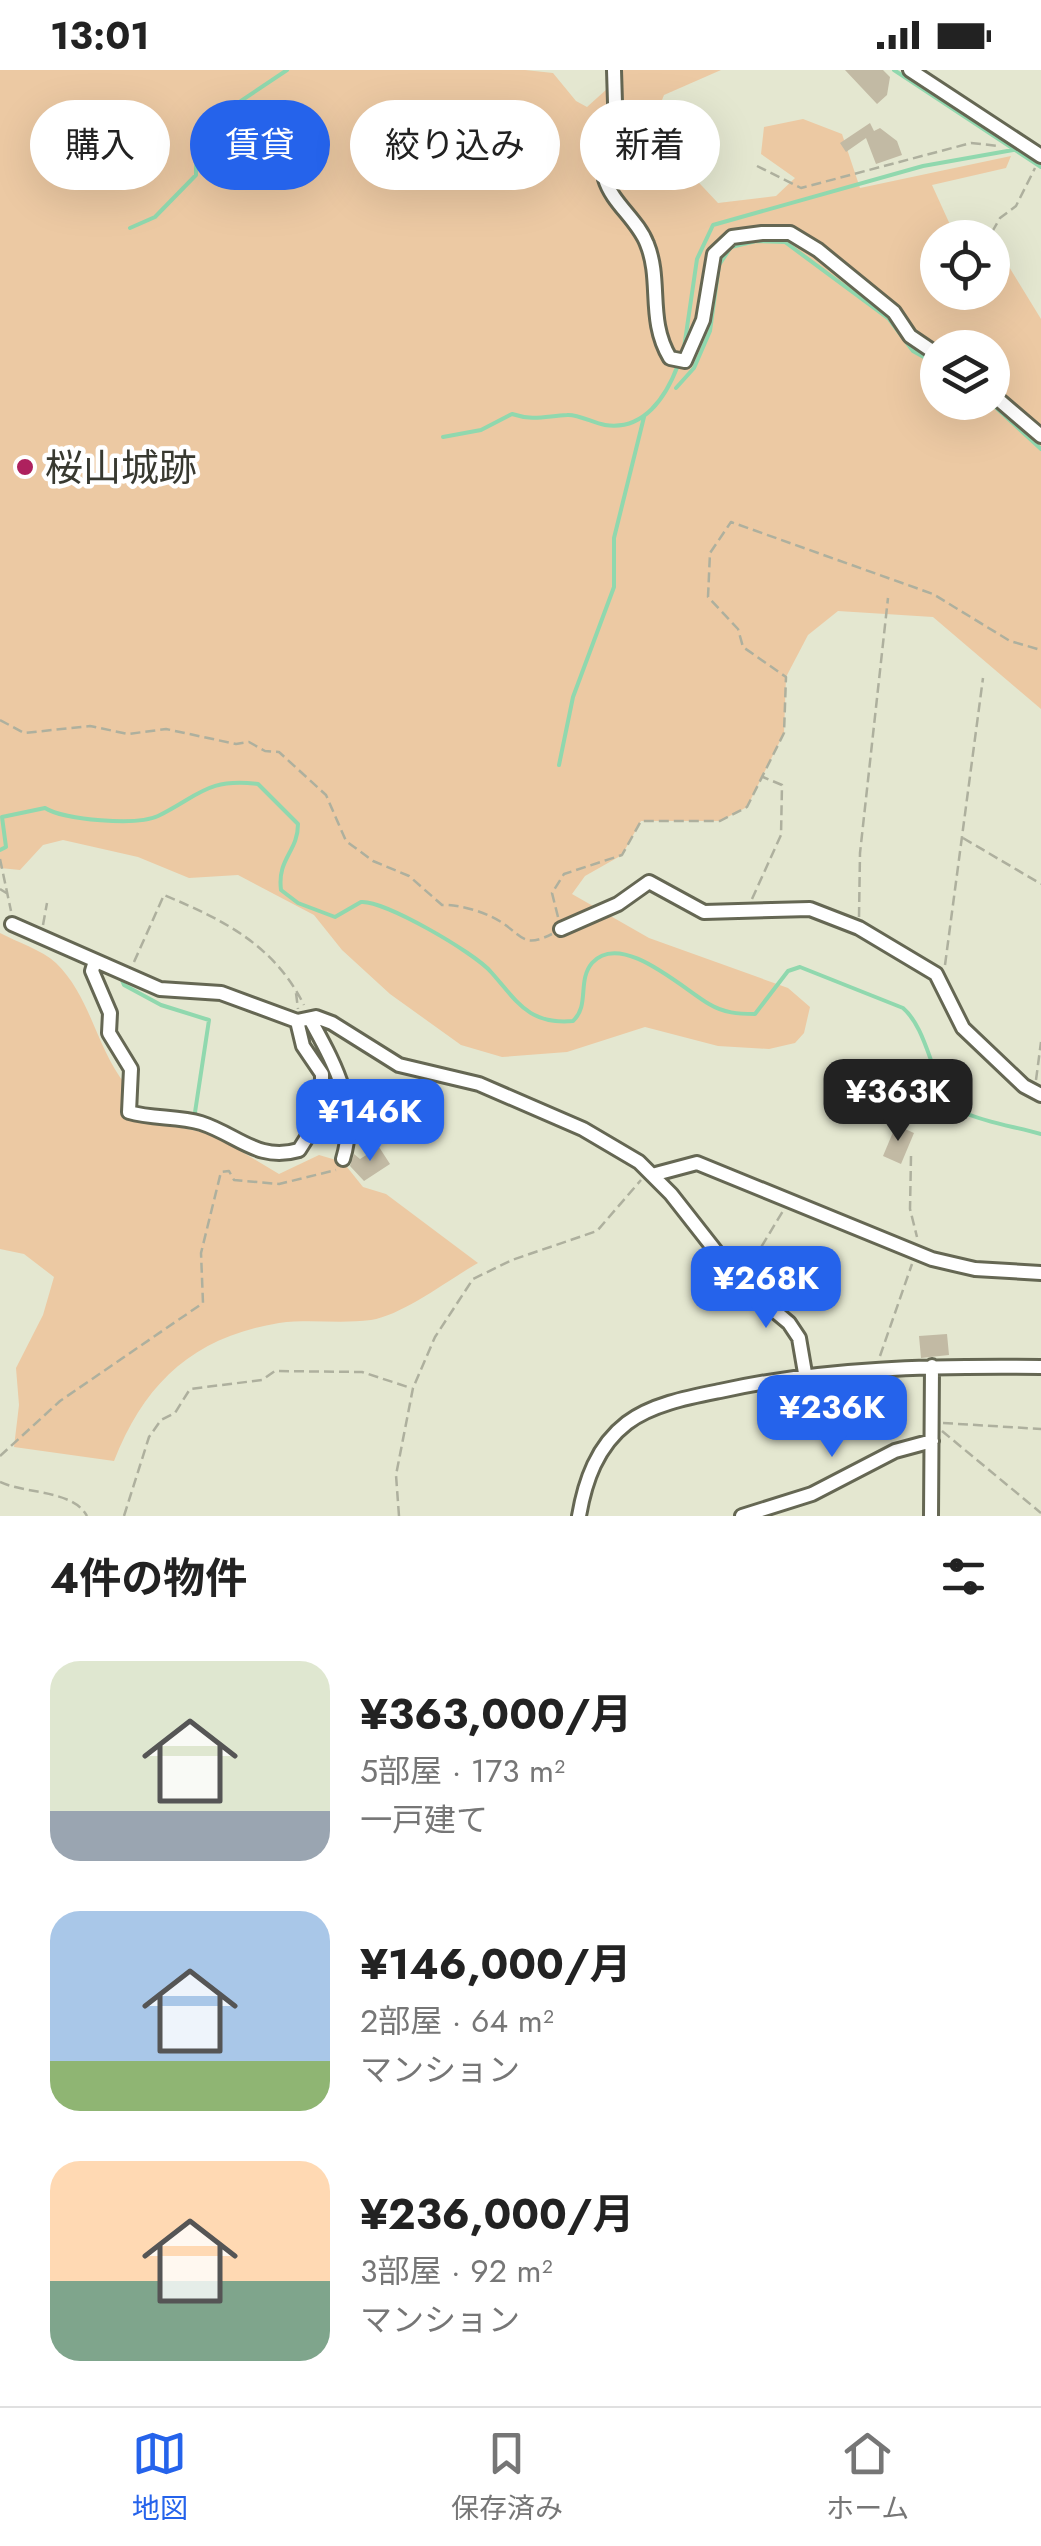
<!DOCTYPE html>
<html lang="ja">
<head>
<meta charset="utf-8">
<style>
  :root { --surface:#fff; --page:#f6f6f6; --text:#222; --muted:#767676; --line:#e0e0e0; --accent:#2563eb }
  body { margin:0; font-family:Jost,"Noto Sans JP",sans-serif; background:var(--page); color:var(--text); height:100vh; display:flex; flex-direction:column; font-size:38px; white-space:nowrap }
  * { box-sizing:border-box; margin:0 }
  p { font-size:32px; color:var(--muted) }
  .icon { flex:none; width:55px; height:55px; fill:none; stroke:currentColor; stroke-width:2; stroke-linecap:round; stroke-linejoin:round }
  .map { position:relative; height:1446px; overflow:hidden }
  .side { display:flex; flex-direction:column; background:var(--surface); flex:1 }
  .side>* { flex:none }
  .banner { position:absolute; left:30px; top:30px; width:982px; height:90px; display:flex; gap:20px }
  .buttons { position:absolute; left:920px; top:150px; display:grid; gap:20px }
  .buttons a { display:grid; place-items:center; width:90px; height:90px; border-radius:50%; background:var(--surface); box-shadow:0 10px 40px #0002; font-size:50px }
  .price { position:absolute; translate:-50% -85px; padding:0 22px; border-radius:20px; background:var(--accent); color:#fff; font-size:32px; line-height:65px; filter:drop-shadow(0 2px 5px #0008) }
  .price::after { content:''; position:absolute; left:50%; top:60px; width:30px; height:22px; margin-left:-15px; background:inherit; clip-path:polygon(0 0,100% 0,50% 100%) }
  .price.current { background:#222; color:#fff }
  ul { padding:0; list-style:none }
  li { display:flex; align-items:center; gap:30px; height:250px; padding:0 50px }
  li span { display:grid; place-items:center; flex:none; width:280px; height:200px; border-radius:30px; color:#555 }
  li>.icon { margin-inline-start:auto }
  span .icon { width:120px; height:120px; fill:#fffc; stroke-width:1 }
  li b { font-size:42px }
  h2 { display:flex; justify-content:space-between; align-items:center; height:120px; padding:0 50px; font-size:42px }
  .chip { padding:0 35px; border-radius:45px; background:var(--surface); box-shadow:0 10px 40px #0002; font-size:35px; line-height:90px }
  .chip.current { background:var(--accent); color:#fff }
  .status { display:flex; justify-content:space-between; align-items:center; height:70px; padding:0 50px; background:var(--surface); direction:ltr }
  .status svg { height:28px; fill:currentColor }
  .tab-bar { display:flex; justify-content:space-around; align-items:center; height:140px; border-top:2px solid var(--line); background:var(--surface); font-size:28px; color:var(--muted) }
  .tab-bar a { display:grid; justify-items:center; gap:5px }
  .tab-bar .current { color:var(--accent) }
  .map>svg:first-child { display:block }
  .green { fill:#ecc9a3; fill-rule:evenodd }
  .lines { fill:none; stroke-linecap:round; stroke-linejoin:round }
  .stream { stroke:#90d8ae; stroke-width:4 }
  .building { fill:#c2baa4 }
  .minor-casing { stroke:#656753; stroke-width:18 }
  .path { stroke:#aeb09e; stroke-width:2.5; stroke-dasharray:10 5; stroke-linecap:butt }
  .minor { stroke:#fff; stroke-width:12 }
  .poi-dot { fill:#ae215e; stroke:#fff; stroke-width:4 }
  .labels { text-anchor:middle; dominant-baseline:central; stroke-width:9; stroke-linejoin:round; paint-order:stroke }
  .poi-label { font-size:38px; fill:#383930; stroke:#fff; text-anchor:start }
</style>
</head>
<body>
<div class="status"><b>13:01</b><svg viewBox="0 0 49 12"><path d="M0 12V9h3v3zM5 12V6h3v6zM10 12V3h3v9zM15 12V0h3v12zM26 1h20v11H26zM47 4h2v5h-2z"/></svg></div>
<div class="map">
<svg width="1041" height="1446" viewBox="0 0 1041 1446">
  <rect width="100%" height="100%" fill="#e4e7d0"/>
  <path class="green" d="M0,0H525L553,3L576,31L587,37L618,9L620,0H721L664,25L644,76L671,83L718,133L776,126L795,108L761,84L764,57L803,49L842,64L860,118L1011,86L1006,98L932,115L952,159L970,167L938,168V222H992L993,178L1000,182L1041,249V639L933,547L838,541L808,565L786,607L784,663L747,737L720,751H641L622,785L585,806L572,824L649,868L788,918L810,937L804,963L795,973L769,979L718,976L645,957L567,982L502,987L461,975L390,924L342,880L314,845L238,805L189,808L138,787L63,770L43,775L20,800L0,798ZM938,278H992V332H938Z
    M0,863C17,872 42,880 56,893C91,927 96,978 126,1015L122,1046L212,1064L279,1104L319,1085L343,1092L363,1117L386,1124L478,1193C448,1210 403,1245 371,1250C341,1254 309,1249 279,1253C194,1267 145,1312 114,1391L14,1377L19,1335L16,1298L43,1245L54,1207L24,1184L0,1179Z"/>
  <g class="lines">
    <path class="stream" d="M894,0L1041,97
      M130,158L155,147L196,105V71L211,51L287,0
      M684,278L697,189L713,155L923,96L1013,80
      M676,318L694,298L710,261L719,195L731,177L756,171L785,172L889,249L913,281L938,295
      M990,332L1041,379
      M443,367L481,360L512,344C533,351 546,346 567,345C578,344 593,353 605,355C644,361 666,327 678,295
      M559,695L573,627L614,517V468L644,347
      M0,780L6,777L2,747L45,738C64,750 137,756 158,746C200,725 207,708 258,714L298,754C298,782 277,788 281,820L298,833L335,847L361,832C384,830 475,883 491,902C517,931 528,955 573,951C590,935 577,911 592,893C621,860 683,919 709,934C724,943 738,944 755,944L788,901L800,897L903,938C932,963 932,1028 965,1043C988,1053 1017,1057 1041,1064
      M121,908L124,915L161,935L209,950L194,1049"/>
  </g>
  <path class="building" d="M845,0H883L890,7L887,25L877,34Z
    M870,53L874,61L880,58L897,71L902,85L876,94L866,68L846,82L840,73Z
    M896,1055L914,1063L901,1094L883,1086Z
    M379,1077L390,1094L364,1111L350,1096L354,1084L360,1089Z
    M947,1264L949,1285L921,1288L919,1266Z"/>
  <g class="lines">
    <g class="minor-casing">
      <path id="minor" d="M614,0L615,33L622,60L605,109C612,133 638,150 647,174C662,211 647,250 670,288L685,291L703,250L714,184L732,167L762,163H790L818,180L894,242L910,266L938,285
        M910,0L1041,86
        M992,324L1041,366
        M12,854L160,919L221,923L297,951L316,947L332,953L399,995L479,1014L583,1059L639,1092L671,1124L740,1212L789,1253L799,1268L805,1303
        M561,859L618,834L649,812L704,842L810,839L859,858L936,904L963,958L1024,1016L1041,1025
        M95,891L92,901L110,943L109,963L131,999L129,1042C152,1049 178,1046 201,1053C238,1065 258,1092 299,1080L311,1061L322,1025V1004L303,976L297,951
        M310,949C335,995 359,1036 343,1089
        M652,1105L697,1093L932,1189L975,1199L1041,1203
        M579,1446C585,1411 597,1376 627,1353C652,1334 690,1327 720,1321C828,1297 931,1296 1041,1297
        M742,1446L812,1424L895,1381L932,1371
        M931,1446L932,1296"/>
    </g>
    <path class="path" d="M757,96L801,118L971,73L999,76
      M992,162L1000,148L1016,136L1035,98
      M0,650L24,663L90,656L128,664L166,659L236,674L249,672L265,681L279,682L326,725L346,771L373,791L409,806L442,835C460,834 489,843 504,854C525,869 525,877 552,864
      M963,768L1041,814
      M0,789L11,841
      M0,819L8,824
      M752,829L781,765L782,715L763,707
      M558,847L552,823L564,804L622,785L641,751H720L747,737L784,663L786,607L743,577L738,559L708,527L710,483L731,452L933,524L1010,571L1041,580
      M859,847L860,783L888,528
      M43,855L47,833
      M134,892L164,825C224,850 274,875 304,935
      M945,895L983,608
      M296,923L298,939
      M1036,1010L1041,972
      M911,1086L910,1139L917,1167
      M746,1202L783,1141
      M880,1286L912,1194
      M943,1353L1041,1359
      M942,1361L1041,1443
      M0,1386L60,1331L203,1233L201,1183L221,1102L229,1101L234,1110L279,1114L336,1100
      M0,1412C26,1424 73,1420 87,1446
      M124,1446L149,1367L161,1350L175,1343L190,1319L262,1310L275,1301L362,1302L411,1318
      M399,1446L396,1405L413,1318L435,1267L473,1209L512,1190L597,1161L641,1110"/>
    <use href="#minor" class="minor"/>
  </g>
  <circle class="poi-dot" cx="25" cy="397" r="10"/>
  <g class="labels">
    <g class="poi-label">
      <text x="45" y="397">桜山城跡</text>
    </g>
  </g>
</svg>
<div class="buttons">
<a><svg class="icon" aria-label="locate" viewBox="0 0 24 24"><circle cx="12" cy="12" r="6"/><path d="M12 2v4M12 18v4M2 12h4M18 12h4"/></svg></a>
<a><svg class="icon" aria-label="layers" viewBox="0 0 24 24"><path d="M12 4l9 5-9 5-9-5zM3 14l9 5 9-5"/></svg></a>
</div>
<b class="price current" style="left:898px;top:1074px">¥363K</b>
<b class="price" style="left:370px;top:1094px">¥146K</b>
<b class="price" style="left:766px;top:1261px">¥268K</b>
<b class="price" style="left:832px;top:1390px">¥236K</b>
<div class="banner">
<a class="chip">購入</a>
<a class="chip current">賃貸</a>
<a class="chip">絞り込み</a>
<a class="chip">新着</a>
</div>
</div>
<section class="side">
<h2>4件の物件<svg class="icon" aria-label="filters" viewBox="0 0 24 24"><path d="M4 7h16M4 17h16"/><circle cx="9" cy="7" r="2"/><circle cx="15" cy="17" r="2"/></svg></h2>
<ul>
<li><span style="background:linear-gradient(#dfe7d0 75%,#9aa5b1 0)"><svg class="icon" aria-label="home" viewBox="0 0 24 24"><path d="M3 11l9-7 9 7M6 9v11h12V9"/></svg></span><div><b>¥363,000/月</b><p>5部屋 · 173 m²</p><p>一戸建て</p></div></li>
<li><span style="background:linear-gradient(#a9c7e8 75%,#8fb573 0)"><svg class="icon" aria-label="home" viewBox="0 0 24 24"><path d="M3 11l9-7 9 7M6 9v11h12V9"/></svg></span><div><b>¥146,000/月</b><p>2部屋 · 64 m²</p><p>マンション</p></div></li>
<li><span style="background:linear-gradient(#ffd9b3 60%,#7fa58c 0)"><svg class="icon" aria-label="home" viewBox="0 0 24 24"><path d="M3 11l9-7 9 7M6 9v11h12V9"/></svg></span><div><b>¥236,000/月</b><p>3部屋 · 92 m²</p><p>マンション</p></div></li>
</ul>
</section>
<nav class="tab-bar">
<a class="current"><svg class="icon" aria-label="map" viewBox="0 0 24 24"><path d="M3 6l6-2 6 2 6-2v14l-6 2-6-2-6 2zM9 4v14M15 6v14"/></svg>地図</a>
<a><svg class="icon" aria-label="saved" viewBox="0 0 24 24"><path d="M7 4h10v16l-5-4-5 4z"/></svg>保存済み</a>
<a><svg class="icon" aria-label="home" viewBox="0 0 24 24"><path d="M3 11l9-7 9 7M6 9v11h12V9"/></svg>ホーム</a>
</nav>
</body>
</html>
